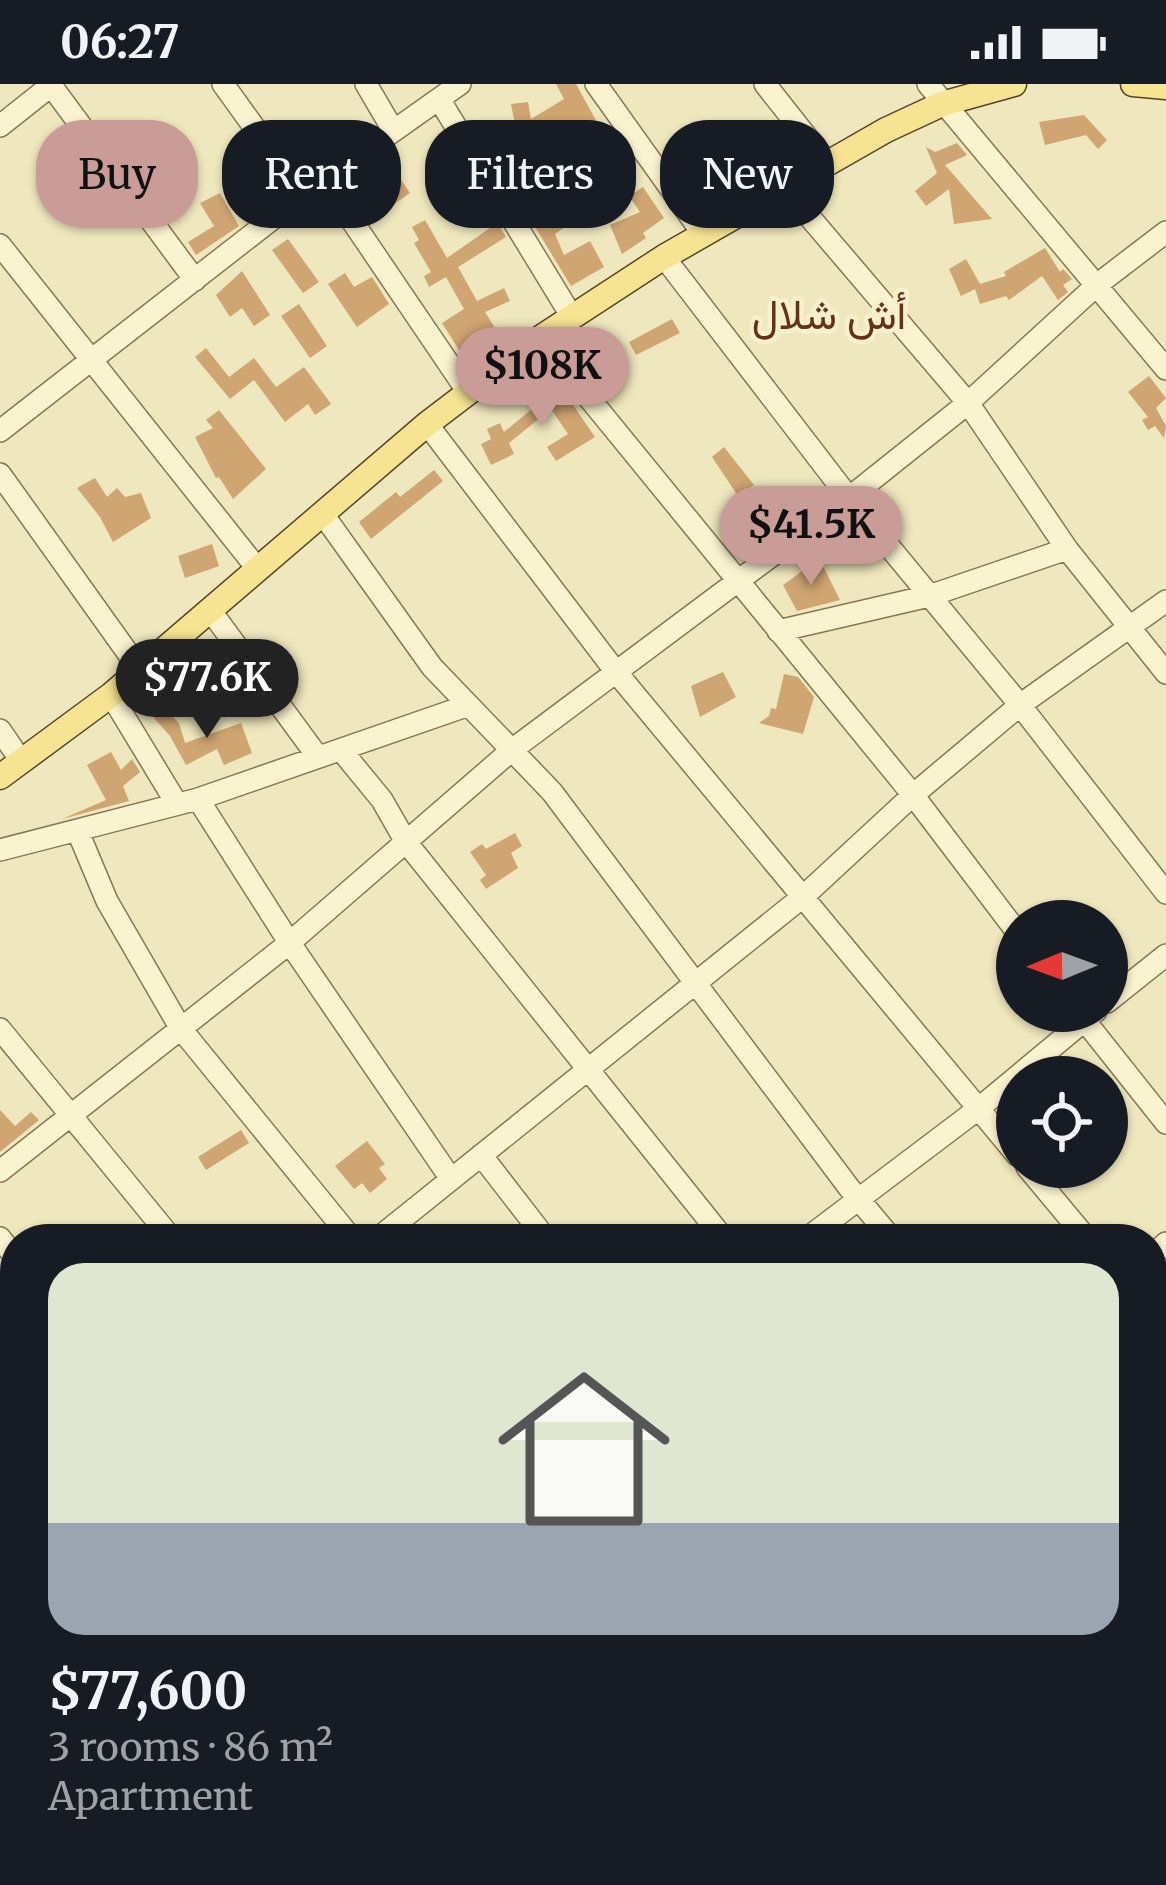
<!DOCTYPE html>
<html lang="en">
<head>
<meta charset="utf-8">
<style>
  :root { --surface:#171b24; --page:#242831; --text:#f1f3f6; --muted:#9ea1a6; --accent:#c99c97 }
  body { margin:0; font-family:Merriweather,Vazirmatn,serif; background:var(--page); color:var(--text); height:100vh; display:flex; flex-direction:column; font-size:45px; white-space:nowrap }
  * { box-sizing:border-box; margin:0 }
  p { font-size:39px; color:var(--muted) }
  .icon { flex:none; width:66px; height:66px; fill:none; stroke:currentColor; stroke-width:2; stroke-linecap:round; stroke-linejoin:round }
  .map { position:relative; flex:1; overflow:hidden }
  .details { position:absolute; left:0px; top:1140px; width:1167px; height:663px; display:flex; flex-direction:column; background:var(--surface); border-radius:48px 48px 0 0; box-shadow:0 3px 9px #0004 }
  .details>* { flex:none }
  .banner { position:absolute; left:36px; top:36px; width:1095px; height:108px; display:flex; gap:24px }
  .needle { width:78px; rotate:269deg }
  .fabs { position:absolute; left:996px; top:816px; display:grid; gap:24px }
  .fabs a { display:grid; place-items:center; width:132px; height:132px; border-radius:50%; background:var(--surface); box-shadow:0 3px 9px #0004; font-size:60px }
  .price { position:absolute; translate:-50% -102px; padding:0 27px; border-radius:42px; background:var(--accent); color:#111; font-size:39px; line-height:78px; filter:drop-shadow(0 3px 6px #0008) }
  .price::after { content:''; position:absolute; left:50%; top:72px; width:36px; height:27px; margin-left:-18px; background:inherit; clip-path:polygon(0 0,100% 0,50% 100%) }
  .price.active { background:#222; color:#fff }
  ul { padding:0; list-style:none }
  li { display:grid; align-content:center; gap:24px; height:636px; padding:0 48px }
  li span { display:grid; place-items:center; height:372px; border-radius:36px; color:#555 }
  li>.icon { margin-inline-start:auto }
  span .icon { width:216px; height:216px; fill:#fffc; stroke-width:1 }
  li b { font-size:51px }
  .chip { padding:0 42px; border-radius:48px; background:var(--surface); box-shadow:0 3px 9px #0004; font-size:42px; line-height:108px }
  .chip.active { background:var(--accent); color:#111 }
  .status { display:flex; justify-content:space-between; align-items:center; height:84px; padding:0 60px; background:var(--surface); direction:ltr }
  .status svg { height:33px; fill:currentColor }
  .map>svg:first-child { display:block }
  .building { fill:#cfa571 }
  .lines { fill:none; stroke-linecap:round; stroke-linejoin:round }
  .minor-casing { stroke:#875; stroke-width:24 }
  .major-casing { stroke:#55442a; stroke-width:27 }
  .minor { stroke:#faf3d0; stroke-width:21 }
  .major { stroke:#f6e492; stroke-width:24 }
  .labels { text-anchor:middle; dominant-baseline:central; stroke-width:9; stroke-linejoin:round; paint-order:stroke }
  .quarter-label { font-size:42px; fill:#653218; stroke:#f7f0cc }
</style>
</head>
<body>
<div class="status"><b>06:27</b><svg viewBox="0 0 49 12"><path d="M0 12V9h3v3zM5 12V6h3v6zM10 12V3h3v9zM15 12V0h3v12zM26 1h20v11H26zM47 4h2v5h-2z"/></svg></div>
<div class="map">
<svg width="1166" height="1801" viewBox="0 0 1166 1801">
  <rect width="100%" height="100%" fill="#efe7bd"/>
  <path class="building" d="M556,0H576L604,51L611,47L627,69L609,81L588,50L539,87L558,119L563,115L576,135L555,150L564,171L590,157L604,183L571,202L487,64L516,46L511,20L528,18L531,35L564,15Z
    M1084,31L1107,56L1098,65L1086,51L1045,61L1039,38Z
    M775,37L787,52L773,60L782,75L757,90L754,84L732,95L714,50L737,40L744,56Z
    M957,59L967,71L945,81L992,135L954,140L949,105L926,122L915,107L937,89L926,63L935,68Z
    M389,78L410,109L370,137L361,123L370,117L359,99Z
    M461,79L506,153L458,183L477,217L504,204L510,217L485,228L497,247L464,274L442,239L464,225L446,193L429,203L424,192L431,188L414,159L419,156L412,143L425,136L447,174L490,144L477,124L482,120L468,95L459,98L453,82Z
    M643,103L664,134L643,149L646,154L622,170L610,141L640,128L629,112Z
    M220,109L239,142L196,171L188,158L214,142L200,119Z
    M288,155L319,198L303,209L272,166Z
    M1045,164L1060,188L1063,185L1072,195L1063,201L1068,208L1058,216L1042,192L1009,216L1006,212L980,220L975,205L961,212L949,185L966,175L980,200L1006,192L1004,188Z
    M242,187L270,231L254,242L242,224L230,233L216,211Z
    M345,189L354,203L372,193L389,220L357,243L328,200Z
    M299,220L327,262L310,274L281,232Z
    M672,235L680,249L636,271L629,258Z
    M206,264L229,293L254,274L276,303L304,283L331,320L315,331L308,320L285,338L254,296L230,315L195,273Z
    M1149,292L1166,314L1156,324L1166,342L1164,354L1155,342L1148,346L1142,336L1148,333L1128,308Z
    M560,302L595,353L556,377L547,363L568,350L551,325L509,359L514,370L491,381L481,360L491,355L487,345L500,339L504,348Z
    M219,326L266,385L233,415L219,393L216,394L195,353L213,344L206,336Z
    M724,363L754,401L738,412L712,373Z
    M434,386L443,397L371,455L359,438L396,408L400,413Z
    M95,394L107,413L117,404L125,413L141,409L151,434L113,458L100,433L77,404Z
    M212,460L219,482L185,494L178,472Z
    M816,477L820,483L823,482L840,516L797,527L783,501Z
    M723,588L736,613L700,633L691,602Z
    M784,590L798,593L814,613L803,650L759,639L769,632L771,624L776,625Z
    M164,624L179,639L185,659L241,639L252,669L224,681L217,665L186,681L170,652L154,634Z
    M111,668L121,686L132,675L140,688L123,702L129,717L62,735L106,716L87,681Z
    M515,749L522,762L511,769L518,784L486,805L480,796L486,791L470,768L482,760L486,765Z
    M0,1026L15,1042L31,1028L39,1036L0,1068Z
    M241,1046L249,1059L206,1086L198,1073Z
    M367,1057L385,1080L379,1084L387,1095L370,1109L362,1099L354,1105L335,1082Z"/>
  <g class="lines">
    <g class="minor-casing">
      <path id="minor" d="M50,0L195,196
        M223,0L303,111
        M366,0L393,46
        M596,0L703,150
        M765,0L828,80
        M928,0L1166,285
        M439,15L572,233
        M0,42L53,0
        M325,97L468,308
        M784,103L968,319L1067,465L1166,589
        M0,161L256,483
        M664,173L849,414L1020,621L1166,809
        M540,254L913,711L1017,848
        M427,340L616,588L1017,1071
        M0,347L303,111L460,0
        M0,390L140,586
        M322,429L432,583L552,708L850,1105L892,1155
        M210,526L318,673
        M778,547L929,512L1067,465
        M111,611L177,720
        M0,646L21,677
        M341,666L382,716L406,758L724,1155
        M198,715L289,858L451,1095
        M78,748L107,817L181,945L352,1155
        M0,766L198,715L466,622
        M1107,918L1166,871
        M1077,927L1166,1039
        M0,945L172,1155
        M481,1071L546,1155
        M1027,1083L1087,1155
        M0,1087L287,861L513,665L849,414L968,319L1098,200L1166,148
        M0,1154L15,1173
        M377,1155L805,811L913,711L1020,621L1166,517
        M806,1155L978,1025L1096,927
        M1152,1172L1166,1159
        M1152,1235L1166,1253
        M0,1397L15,1415
        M0,1442L15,1430
        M1152,1468L1166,1486
        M1152,1599L1166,1588
        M0,1623L15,1641
        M1152,1700L1166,1718
        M136,1788L147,1801
        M318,1788L329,1801
        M500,1788L510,1801
        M677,1788L688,1801
        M862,1788L873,1801
        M3,1801L20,1788
        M378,1801L395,1788
        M910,1801L925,1788"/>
    </g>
    <g class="major-casing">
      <path id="major" d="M1133,0L1166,3
        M0,693L111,611L427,340L540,254L664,173L886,46L942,20L1014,0"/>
    </g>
    <use href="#minor" class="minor"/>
    <use href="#major" class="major"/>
  </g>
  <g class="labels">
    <g class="quarter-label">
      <text x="829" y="230">أش شلال</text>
    </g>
  </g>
</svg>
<div class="fabs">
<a><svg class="needle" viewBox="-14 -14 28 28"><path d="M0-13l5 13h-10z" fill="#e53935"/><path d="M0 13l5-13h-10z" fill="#9ea1a6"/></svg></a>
<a><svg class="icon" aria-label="locate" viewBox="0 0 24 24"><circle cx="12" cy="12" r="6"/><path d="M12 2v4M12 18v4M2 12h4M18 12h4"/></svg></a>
</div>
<b class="price" style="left:542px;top:345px">$108K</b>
<b class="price" style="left:811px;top:504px">$41.5K</b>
<b class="price active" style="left:207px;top:657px">$77.6K</b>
<div class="banner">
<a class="chip active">Buy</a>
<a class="chip">Rent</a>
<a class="chip">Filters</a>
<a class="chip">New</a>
</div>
<section class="details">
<ul>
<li><span style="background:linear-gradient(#dfe7d0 70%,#9aa5b1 0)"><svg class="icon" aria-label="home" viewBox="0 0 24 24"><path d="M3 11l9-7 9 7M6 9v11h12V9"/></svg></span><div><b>$77,600</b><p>3 rooms · 86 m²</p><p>Apartment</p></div></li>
</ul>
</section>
</div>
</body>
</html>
